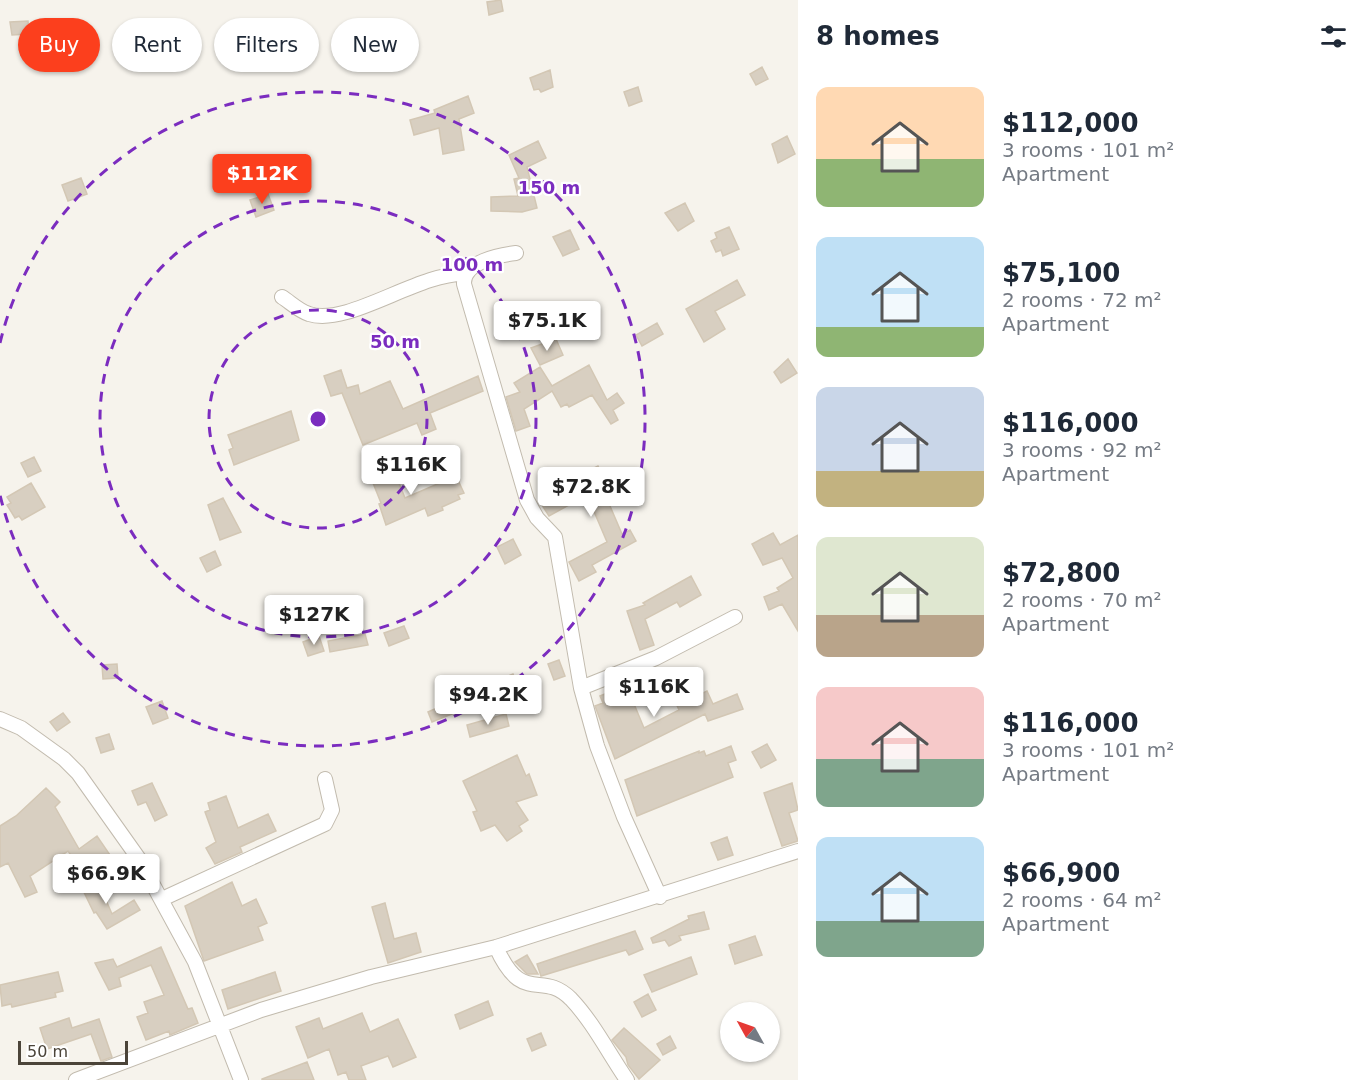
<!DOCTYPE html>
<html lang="en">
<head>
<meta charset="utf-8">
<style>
  :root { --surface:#fff; --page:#f6f6f7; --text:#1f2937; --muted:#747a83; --accent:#fc3f1d }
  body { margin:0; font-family:"DejaVu Sans",sans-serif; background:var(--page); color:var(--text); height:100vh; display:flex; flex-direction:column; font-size:22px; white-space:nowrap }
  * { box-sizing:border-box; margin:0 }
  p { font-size:20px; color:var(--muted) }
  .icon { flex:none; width:33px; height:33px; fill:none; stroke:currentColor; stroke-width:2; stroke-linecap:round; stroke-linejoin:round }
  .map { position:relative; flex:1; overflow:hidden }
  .panel { display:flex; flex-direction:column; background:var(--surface); width:570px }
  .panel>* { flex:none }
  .hud { position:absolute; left:18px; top:18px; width:570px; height:54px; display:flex; gap:12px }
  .needle { width:39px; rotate:310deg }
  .fabs { position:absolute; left:720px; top:1002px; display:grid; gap:12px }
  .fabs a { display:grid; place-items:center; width:60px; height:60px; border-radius:50%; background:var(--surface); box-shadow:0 2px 4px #0004; font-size:30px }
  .scale { position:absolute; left:18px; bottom:15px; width:110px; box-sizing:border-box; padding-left:6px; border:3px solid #4b4439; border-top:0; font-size:16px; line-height:21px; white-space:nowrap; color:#4b4439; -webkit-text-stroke:4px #fff; paint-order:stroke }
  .price { position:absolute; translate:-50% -51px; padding:0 14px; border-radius:6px; background:#fff; color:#222; font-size:20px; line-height:39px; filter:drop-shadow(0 2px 3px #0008) }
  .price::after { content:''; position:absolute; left:50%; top:36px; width:18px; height:14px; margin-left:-9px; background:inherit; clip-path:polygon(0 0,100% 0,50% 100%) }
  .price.on { background:var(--accent); color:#fff }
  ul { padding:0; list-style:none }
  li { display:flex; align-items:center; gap:18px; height:150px; padding:0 18px }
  li span { display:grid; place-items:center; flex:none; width:168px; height:120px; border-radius:12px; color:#555 }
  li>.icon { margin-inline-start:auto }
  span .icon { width:72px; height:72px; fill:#fffc; stroke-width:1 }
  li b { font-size:26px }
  h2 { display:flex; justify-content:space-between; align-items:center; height:72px; padding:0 18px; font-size:26px }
  .chip { padding:0 21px; border-radius:27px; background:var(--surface); box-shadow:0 2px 4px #0004; font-size:21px; line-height:54px }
  .chip.on { background:var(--accent); color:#fff }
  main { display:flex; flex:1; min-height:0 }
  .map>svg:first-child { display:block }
  .building { fill:#d8cfc1; stroke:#d3c7b4; stroke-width:1.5 }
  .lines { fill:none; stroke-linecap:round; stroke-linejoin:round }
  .minor-casing { stroke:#c2bbae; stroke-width:16 }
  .minor { stroke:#fff; stroke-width:14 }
  .ring { fill:none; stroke:#7b2cbf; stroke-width:3; stroke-dasharray:10 8 }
  .centre { fill:#7b2cbf; stroke:#fff; stroke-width:3 }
  .ring-label { font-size:18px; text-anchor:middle; font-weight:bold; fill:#7b2cbf; stroke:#fff; stroke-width:4.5; stroke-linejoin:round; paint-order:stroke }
</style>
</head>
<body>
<main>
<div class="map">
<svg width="798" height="1080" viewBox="0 0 798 1080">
  <rect width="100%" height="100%" fill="#f6f3ec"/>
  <path class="building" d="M501,0L503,11L489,15L487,2Z
    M28,21L29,34L12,35L10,22Z
    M762,67L768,79L756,85L750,74Z
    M550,70L553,87L541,92L539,89L534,90L530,78Z
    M638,87L642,101L629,106L624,92Z
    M468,96L474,113L459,119L464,150L443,154L439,128L414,135L410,120L435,113L434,110Z
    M787,136L795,154L778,163L772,144Z
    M538,141L546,158L527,167L537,208L522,212L491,211V197L518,196L514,179L519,178L509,155Z
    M81,178L87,194L68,201L62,185Z
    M268,194L274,210L256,217L250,200Z
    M685,203L694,221L678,231L665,213Z
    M729,227L739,249L723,256L721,250L716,252L711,241L717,238L715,233Z
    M570,230L579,249L563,256L553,237Z
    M737,280L745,295L715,311L725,329L704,342L686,309Z
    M657,323L663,334L642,346L636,335Z
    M556,339L563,355L540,365L531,348Z
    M788,359L797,373L781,383L774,372Z
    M589,365L607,400L617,393L624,403L613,410L618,420L611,424L592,395L569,407L567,404L561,407L552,391L524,409L530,426L516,431L506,397L520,392L514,383L540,367L552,386Z
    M341,370L347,388L358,385L360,394L390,381L403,409L478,376L483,391L430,413L436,429L422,435L417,423L363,445L342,393L331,396L324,376Z
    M291,411L299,440L234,465L229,450L233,448L228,435Z
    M34,457L41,471L28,477L21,463Z
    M391,463L405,498L456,476L464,493L458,495L460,499L442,507L443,510L428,516L425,508L386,525L379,504L381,503L369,473Z
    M598,466L606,483L601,485L622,534L630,530L636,541L592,565L596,572L579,581L569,562L607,542L587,495L549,516L540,502L578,476Z
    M31,483L45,507L22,520L19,516L15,518L7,505L11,503L7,497Z
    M223,498L241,532L220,540L208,505Z
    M773,533L780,545L798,535V631L782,604L769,610L764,597L779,591L777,588L793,578L782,558L763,565L752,544Z
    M513,539L521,555L505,564L497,547Z
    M215,551L221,565L207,572L200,558Z
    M691,576L701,595L680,607L677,602L645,619L654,645L640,650L627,611L645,605L643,603Z
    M404,626L409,638L389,646L384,633Z
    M365,634L368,645L330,652L328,641Z
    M319,636L324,651L308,656L303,642Z
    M559,660L565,676L554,680L548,664Z
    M117,664L118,678L103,679L102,665Z
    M513,674L518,686L503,692L498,680Z
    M456,682L464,709L432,722L428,712L446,704L441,687Z
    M680,686L687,701L707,691L713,704L737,694L743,709L708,721L705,714L615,759L595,706L603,703L600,696L620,688L622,694L629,692L644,728L679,710L670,690Z
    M162,701L168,718L153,724L146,707Z
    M63,713L70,722L57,731L50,722Z
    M506,714L509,726L470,737L467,725Z
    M109,734L114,749L101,753L96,738Z
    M767,744L776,760L761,768L752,752Z
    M731,746L736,760L728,763L733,777L637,816L625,780L699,751V753L704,751L706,756Z
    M517,755L526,776L529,774L537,795L516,802L528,820L519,826L522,831L507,841L495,825L481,831L473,812L477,811L463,781Z
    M152,783L167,815L155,821L146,802L138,805L132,791Z
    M792,783L798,810L789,813L798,841L782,846L764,793Z
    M46,788L60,802L55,807L79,849L97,836L110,855L104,859L106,862L87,878L68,851L30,876L37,892L25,897L8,863L0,867V826L16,816Z
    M226,796L238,828L268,814L276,831L240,847L242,852L215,864L206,848L216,842L205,812L210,810L208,803Z
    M727,837L733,855L718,860L711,843Z
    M96,877L112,914L134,900L140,910L107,929L96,912L94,913L81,886Z
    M232,882L242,906L256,899L267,923L258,927L263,940L204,961L185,906Z
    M385,903L394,939L416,933L421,952L388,963L372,907Z
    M704,912L709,929L679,936L681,940L669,946L665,940L653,943L651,938L689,919L688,916Z
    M635,931L643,949L629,955L626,950L541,976L537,964Z
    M755,936L762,955L735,964L729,945Z
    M161,947L188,1009L192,1008L198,1023L170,1035L169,1031L146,1040L137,1017L148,1013L144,1002L164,995L151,965L119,978L121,986L109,990L95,963L113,959L117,967Z
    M527,955L538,974H527L515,962Z
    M691,957L697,974L652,992L644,975Z
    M58,972L63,991L55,993L56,997L12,1007L11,1004L2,1006L0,985Z
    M275,972L281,991L228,1009L222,990Z
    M648,994L656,1010L642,1017L634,1002Z
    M488,1001L493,1015L460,1029L455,1015Z
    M362,1013L370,1032L398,1019L416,1057L393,1067L388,1056L361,1066L366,1080H349L346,1072L338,1075L329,1049L308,1058L296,1027L319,1018L323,1029Z
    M69,1018L72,1028L99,1019L112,1057L101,1061L91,1034L47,1049L40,1028Z
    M624,1028L660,1060L639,1079L628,1065L626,1057L612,1040Z
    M541,1033L546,1045L532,1051L527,1039Z
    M670,1036L676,1048L663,1055L657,1044Z
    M307,1062L314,1080H262V1079Z"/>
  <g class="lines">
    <g class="minor-casing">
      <path id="minor" d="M516,253C499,255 463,262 464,284L527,500L537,518L555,537L581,688L597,746L624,817L660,897
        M282,297C290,302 299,311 309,314C348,327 419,272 465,274
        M581,688L656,658L735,617
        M0,719L21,728L64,759L78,773L139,859L195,962L241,1080
        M162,899L325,824L332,810L325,779
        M496,947C523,1007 541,969 571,999C593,1022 609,1054 627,1080
        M76,1080L261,1010L371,977L496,947L798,851"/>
    </g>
    <use href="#minor" class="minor"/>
  </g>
  <g class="ring">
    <circle cx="318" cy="419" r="109"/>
    <circle cx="318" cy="419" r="218"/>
    <path d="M0 343A327 327 0 1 1 0 495"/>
  </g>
  <circle cx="318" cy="419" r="9" class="centre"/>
  <g class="ring-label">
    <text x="549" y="194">150 m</text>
    <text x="472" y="271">100 m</text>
    <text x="395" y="348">50 m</text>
  </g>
</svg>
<div class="fabs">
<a><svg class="needle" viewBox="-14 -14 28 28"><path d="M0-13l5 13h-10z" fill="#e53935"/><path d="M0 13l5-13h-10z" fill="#747a83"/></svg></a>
</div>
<div class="scale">50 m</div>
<b class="price on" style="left:262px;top:205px">$112K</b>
<b class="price" style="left:547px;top:352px">$75.1K</b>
<b class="price" style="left:411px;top:496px">$116K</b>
<b class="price" style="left:591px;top:518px">$72.8K</b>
<b class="price" style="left:314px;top:646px">$127K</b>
<b class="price" style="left:654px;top:718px">$116K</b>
<b class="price" style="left:488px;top:726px">$94.2K</b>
<b class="price" style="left:106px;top:905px">$66.9K</b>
<div class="hud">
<a class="chip on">Buy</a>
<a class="chip">Rent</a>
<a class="chip">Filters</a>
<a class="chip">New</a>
</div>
</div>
<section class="panel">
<h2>8 homes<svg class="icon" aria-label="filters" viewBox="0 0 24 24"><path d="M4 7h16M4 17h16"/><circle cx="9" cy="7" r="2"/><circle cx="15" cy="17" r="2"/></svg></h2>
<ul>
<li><span style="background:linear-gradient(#ffd9b3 60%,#8fb573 0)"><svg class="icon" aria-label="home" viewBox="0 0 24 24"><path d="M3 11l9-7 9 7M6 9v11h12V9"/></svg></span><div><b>$112,000</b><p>3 rooms · 101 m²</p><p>Apartment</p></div></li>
<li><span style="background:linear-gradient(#bfe0f5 75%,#8fb573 0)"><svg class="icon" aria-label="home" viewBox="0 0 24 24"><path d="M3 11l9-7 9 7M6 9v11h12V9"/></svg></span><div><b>$75,100</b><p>2 rooms · 72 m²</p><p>Apartment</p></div></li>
<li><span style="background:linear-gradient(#c9d6e8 70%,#c2b280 0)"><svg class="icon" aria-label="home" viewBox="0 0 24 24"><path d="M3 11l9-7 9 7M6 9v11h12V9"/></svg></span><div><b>$116,000</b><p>3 rooms · 92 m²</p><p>Apartment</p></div></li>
<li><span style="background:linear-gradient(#dfe7d0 65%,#b9a48a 0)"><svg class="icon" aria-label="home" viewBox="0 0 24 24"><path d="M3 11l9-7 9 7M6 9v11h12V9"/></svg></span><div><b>$72,800</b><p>2 rooms · 70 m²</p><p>Apartment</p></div></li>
<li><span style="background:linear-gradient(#f6c9c9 60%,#7fa58c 0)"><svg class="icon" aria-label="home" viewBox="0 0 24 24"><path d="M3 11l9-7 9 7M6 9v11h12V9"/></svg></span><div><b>$116,000</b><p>3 rooms · 101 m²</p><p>Apartment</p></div></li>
<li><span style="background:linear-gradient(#bfe0f5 70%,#7fa58c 0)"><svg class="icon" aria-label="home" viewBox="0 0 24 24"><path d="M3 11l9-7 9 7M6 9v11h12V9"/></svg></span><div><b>$66,900</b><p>2 rooms · 64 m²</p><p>Apartment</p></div></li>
</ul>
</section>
</main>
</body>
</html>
